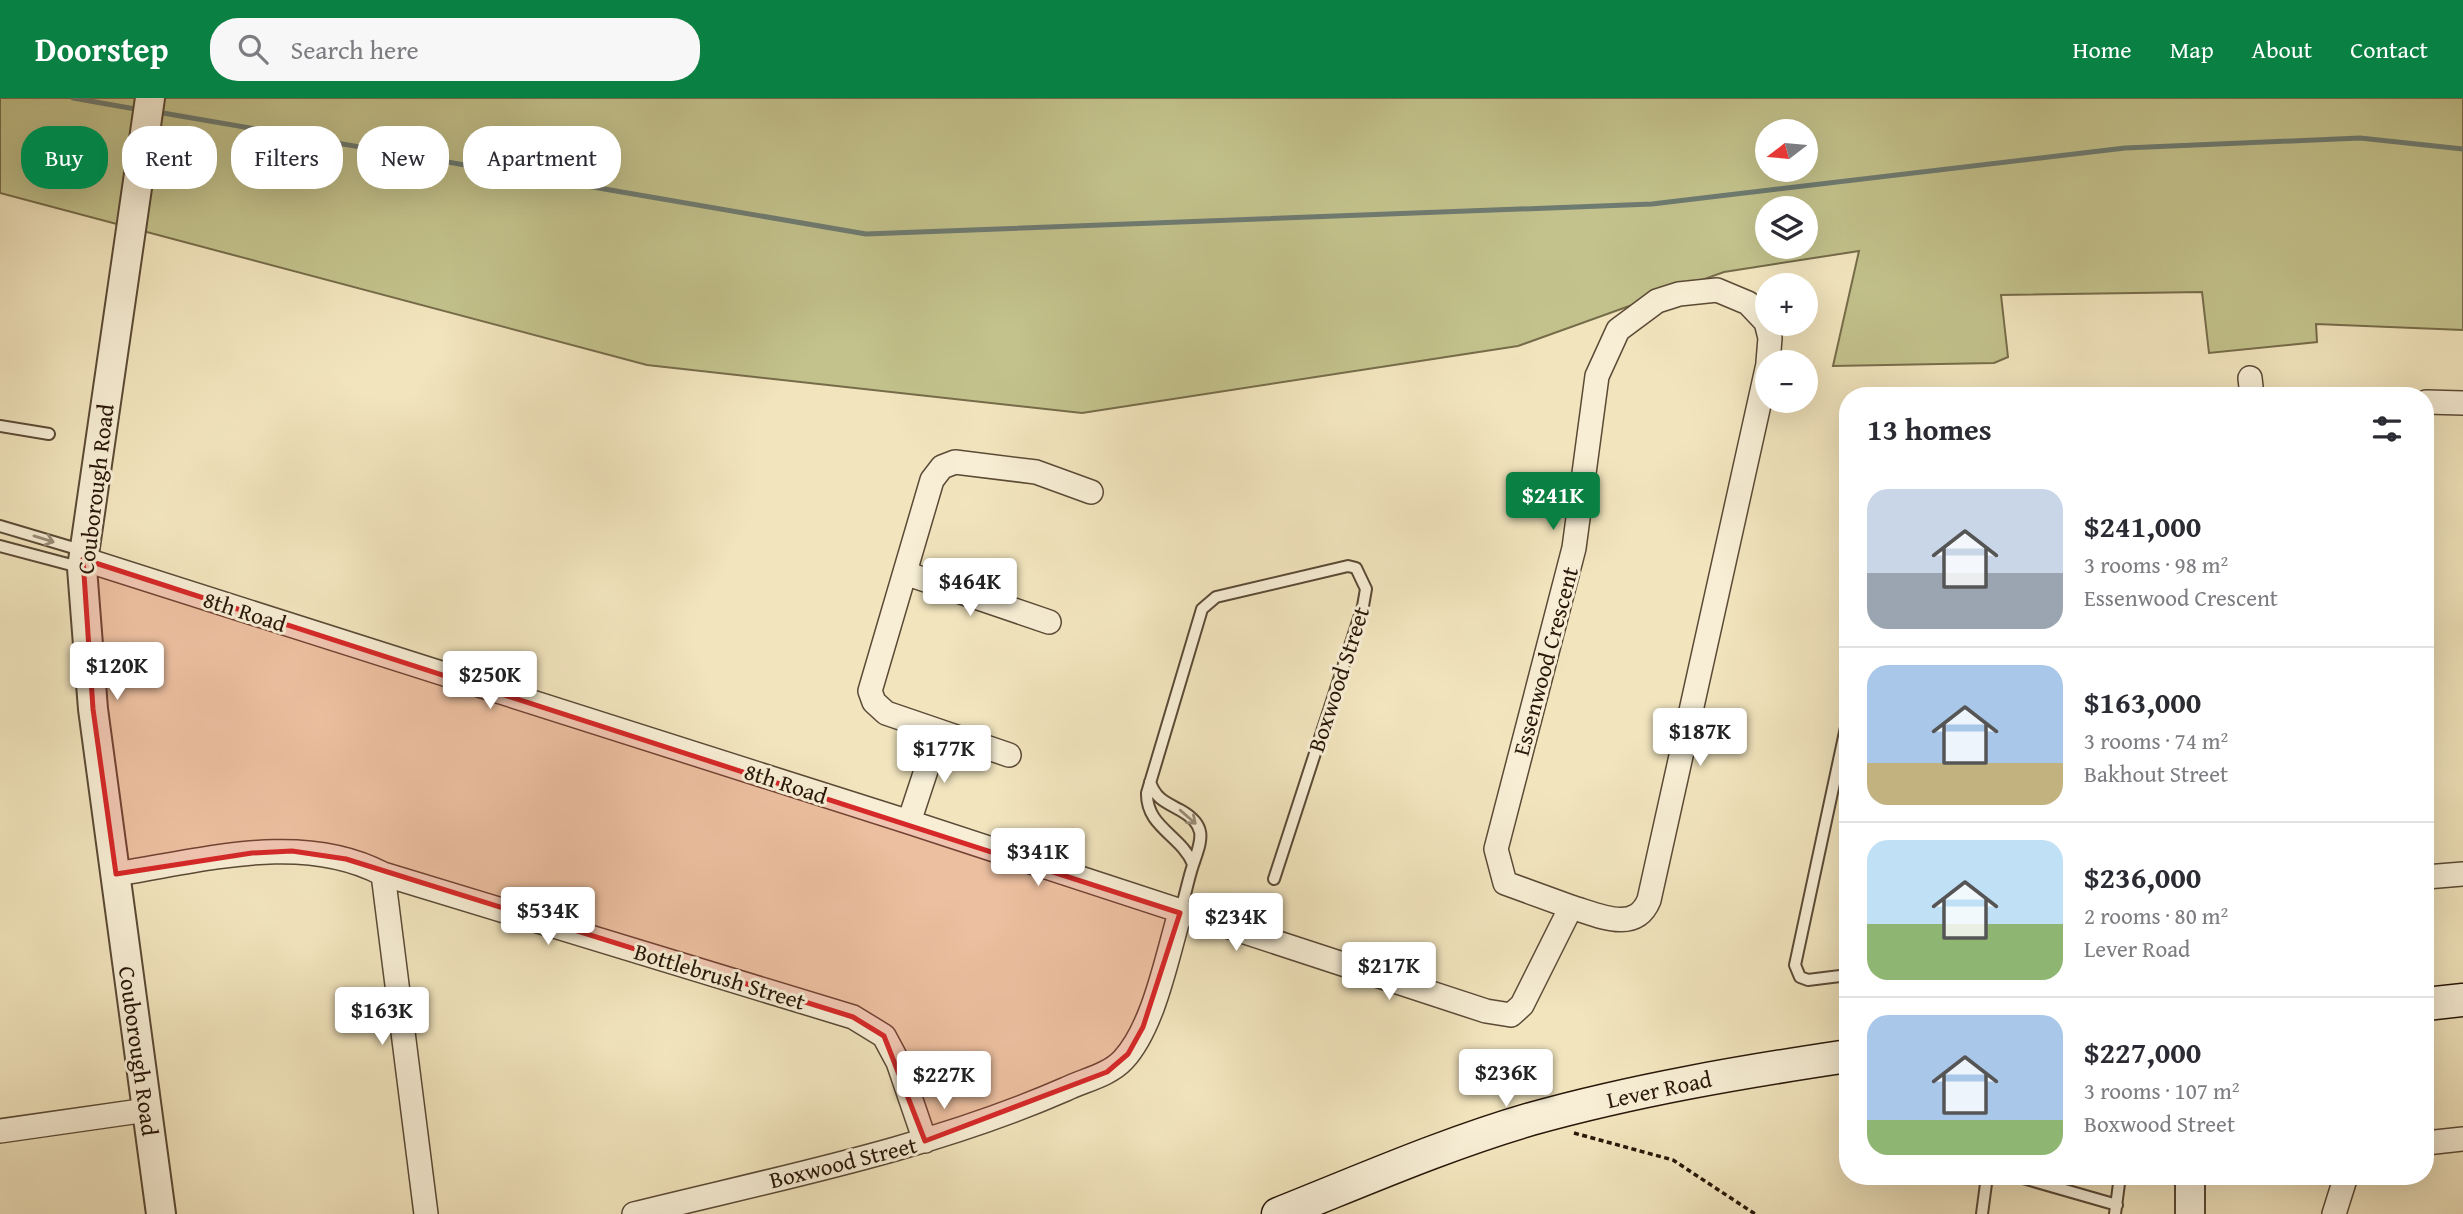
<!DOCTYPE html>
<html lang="en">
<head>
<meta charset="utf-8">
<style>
  :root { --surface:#fff; --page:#f7f7f7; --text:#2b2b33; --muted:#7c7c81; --line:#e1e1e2; --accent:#0b8043 }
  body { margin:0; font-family:"Gentium Book Plus",serif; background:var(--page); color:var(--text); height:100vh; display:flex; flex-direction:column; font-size:26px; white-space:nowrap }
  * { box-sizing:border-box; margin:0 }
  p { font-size:23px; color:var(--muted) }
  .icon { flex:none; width:38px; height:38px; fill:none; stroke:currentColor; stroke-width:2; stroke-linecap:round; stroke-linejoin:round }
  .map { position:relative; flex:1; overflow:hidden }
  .panel { position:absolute; left:1839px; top:289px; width:595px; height:798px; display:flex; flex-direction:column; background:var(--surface); border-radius:28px; box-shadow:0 7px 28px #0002 }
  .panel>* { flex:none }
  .guide { position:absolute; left:21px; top:28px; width:665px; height:63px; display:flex; gap:14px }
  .needle { width:46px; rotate:254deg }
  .fabs { position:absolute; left:1755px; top:21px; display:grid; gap:14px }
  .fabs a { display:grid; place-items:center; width:63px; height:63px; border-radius:50%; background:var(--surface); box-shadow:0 7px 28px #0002; font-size:35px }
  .price { position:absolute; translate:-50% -60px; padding:0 16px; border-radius:7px; background:#fff; color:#222; font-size:23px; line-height:46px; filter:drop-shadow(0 2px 4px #0008) }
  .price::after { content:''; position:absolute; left:50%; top:42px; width:21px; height:16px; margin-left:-10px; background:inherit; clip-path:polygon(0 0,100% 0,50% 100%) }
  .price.current { background:var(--accent); color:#fff }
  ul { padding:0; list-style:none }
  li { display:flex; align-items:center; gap:21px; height:175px; padding:0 28px }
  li+li { border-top:2px solid var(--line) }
  li span { display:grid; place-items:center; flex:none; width:196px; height:140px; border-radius:21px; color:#555 }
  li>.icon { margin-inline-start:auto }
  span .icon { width:84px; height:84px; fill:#fffc; stroke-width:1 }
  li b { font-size:30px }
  h2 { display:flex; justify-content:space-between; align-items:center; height:84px; padding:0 28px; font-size:30px }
  .tag { padding:0 24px; border-radius:28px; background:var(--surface); box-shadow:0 7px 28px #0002; font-size:24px; line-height:63px }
  .tag.current { background:var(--accent); color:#fff }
  header { display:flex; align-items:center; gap:42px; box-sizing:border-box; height:98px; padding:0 35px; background:var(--accent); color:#fff }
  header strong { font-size:33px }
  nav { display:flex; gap:38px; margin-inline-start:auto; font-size:24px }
  .search { width:490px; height:63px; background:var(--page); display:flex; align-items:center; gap:18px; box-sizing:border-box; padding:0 24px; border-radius:28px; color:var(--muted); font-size:26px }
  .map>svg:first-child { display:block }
  .green { fill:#c3c28c; stroke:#766c4a; stroke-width:2; fill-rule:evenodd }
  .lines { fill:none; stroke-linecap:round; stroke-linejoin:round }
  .stream { stroke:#6e7b71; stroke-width:5 }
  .service-casing { stroke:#5b4a36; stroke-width:14 }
  .minor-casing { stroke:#5b4a36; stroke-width:26 }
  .tertiary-casing { stroke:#5b4a36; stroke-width:32 }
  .secondary-casing { stroke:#291709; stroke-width:35 }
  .path { stroke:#291709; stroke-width:3.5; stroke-dasharray:5 3.5; stroke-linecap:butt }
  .service { stroke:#f7eed5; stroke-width:10 }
  .minor { stroke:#f7eed5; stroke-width:23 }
  .tertiary { stroke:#f7eed5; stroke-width:28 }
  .secondary { stroke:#f7eed5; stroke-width:32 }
  .oneway { stroke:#9a8d79 }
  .marked { fill:#d62828; fill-opacity:0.2; stroke:#d62828; stroke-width:5; stroke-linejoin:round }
  .labels { text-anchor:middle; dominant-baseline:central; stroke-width:6; stroke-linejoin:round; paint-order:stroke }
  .street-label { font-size:23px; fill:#291709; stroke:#f7eed5 }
</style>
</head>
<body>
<header>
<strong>Doorstep</strong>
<div class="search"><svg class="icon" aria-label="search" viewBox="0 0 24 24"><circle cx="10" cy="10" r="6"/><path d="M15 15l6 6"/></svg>Search here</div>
<nav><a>Home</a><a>Map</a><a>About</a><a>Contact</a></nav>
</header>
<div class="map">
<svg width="2463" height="1116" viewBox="0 0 2463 1116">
  <rect width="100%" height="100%" fill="#f2e5be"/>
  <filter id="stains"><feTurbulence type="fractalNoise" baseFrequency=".00286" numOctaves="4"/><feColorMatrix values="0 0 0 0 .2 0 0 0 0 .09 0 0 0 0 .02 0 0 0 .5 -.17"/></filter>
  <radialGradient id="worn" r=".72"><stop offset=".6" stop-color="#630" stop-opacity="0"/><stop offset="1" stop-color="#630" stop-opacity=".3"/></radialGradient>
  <path class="green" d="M0,0H2463V232L2316,226L2317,244L2209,255L2202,194L2001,197L2008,259L1994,265L1833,268L1859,153L1724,174L1518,248L1082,315L647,267L0,95ZM1768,33H1806V72H1768ZM1768,110H1806V149H1768Z"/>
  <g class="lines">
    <path class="stream" d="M73,0L141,12
      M157,14L866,136L1652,106L2125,50L2360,40L2463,51"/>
    <g class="service-casing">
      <path id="service" d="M0,328L49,336
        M0,428L84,453
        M0,448L79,469
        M1848,620L1795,867L1800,879L1808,882L1848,877
        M1150,684C1156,701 1165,704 1180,712C1209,728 1201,743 1193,767C1188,782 1185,799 1180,814
        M1193,766C1181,737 1146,729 1147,695L1202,511L1216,499L1348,468L1356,470L1366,491L1363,508L1274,781
        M2016,1078L2117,1107
        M1982,1116L1987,1078
        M2115,1116L2120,1078"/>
    </g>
    <g class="minor-casing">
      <path id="minor" d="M2250,280L2252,298
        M2426,304L2463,305
        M83,461L909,724L1486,913L1511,917L1522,907L1571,809C1598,817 1635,836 1649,802L1768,266
        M905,475L1049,524
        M1009,657L886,615L874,604L870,593L932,382L942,369L955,364L1036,374L1091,394
        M909,724L938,636
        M116,776C201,763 302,733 383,776L853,919L884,938L898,964L925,1043
        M383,776L426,1116
        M2426,779L2463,776
        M1571,809L1505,785L1496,751L1574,450L1597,278L1618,232L1657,203L1679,196L1717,192L1748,205L1766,224L1770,240L1768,264
        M0,1033L147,1012
        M2426,1045L2463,1041
        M634,1116C779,1080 929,1051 1066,991C1085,982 1109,977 1123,962C1154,929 1167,858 1180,815
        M2334,1116L2346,1078"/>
    </g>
    <g class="tertiary-casing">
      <path id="tertiary" d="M150,0L82,470L93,611L161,1116
        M2190,1078V1116"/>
    </g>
    <g class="secondary-casing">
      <path id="secondary" d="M2426,906L2463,902
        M1278,1116C1361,1083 1445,1046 1531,1021C1635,992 1741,974 1848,958"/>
    </g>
    <path class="path" d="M1574,1035L1673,1062L1755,1116"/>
    <use href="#service" class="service"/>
    <use href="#minor" class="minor"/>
    <use href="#tertiary" class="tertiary"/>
    <use href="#secondary" class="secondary"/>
  </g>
  <defs><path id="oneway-shaft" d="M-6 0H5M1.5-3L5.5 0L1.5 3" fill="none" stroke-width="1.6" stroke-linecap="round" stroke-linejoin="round" transform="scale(1.75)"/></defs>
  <g class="oneway">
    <use href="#oneway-shaft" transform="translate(44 441) rotate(17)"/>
    <use href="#oneway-shaft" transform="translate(1188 719) rotate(41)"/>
  </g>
  <path class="marked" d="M83,461L1180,815L1143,929L1128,956L1107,974L925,1043L884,938L853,919L346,761L292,753L252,755L116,776L93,611Z"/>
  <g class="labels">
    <g class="street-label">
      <text transform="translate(95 391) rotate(-83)">Couborough Road</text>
      <text transform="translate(245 513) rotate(18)">8th Road</text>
      <text transform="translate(1545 563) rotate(-75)">Essenwood Crescent</text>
      <text transform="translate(1338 581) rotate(-72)">Boxwood Street</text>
      <text transform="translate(786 685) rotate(18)">8th Road</text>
      <text transform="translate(720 878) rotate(17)">Bottlebrush Street</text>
      <text transform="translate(139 953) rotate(82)">Couborough Road</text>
      <text transform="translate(1659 991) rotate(-12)">Lever Road</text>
      <text transform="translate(843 1064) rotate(-14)">Boxwood Street</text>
    </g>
  </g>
  <rect width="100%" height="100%" filter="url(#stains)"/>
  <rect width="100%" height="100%" fill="url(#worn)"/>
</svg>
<div class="fabs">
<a><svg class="needle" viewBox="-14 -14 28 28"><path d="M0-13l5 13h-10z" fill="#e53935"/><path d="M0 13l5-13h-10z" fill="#7c7c81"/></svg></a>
<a><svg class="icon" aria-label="layers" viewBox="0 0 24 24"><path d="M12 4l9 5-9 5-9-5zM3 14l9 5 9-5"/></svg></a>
<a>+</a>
<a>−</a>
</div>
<b class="price current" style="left:1553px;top:434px">$241K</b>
<b class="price" style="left:970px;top:520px">$464K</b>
<b class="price" style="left:117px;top:604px">$120K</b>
<b class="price" style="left:490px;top:613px">$250K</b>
<b class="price" style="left:1700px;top:670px">$187K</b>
<b class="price" style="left:944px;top:687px">$177K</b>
<b class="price" style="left:1038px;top:790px">$341K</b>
<b class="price" style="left:548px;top:849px">$534K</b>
<b class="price" style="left:1236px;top:855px">$234K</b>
<b class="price" style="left:1389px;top:904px">$217K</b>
<b class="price" style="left:382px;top:949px">$163K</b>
<b class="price" style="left:1506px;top:1011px">$236K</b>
<b class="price" style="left:944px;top:1013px">$227K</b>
<div class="guide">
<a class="tag current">Buy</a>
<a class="tag">Rent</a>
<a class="tag">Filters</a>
<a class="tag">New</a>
<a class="tag">Apartment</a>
</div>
<section class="panel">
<h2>13 homes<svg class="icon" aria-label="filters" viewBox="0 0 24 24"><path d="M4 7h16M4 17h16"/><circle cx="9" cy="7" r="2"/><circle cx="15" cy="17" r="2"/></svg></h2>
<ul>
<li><span style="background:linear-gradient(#c9d6e8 60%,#9aa5b1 0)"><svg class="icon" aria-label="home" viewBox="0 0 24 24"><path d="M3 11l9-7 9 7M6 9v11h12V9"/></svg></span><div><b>$241,000</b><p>3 rooms · 98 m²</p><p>Essenwood Crescent</p></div></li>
<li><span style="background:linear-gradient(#a9c7e8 70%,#c2b280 0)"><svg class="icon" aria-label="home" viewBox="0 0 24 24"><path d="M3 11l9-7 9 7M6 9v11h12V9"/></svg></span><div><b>$163,000</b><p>3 rooms · 74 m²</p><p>Bakhout Street</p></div></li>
<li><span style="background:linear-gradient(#bfe0f5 60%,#8fb573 0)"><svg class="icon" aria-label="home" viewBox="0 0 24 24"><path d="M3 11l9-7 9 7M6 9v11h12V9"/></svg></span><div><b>$236,000</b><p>2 rooms · 80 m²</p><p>Lever Road</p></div></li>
<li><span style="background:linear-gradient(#a9c7e8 75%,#8fb573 0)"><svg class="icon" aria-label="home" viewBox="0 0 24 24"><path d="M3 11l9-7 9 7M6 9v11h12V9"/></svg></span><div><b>$227,000</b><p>3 rooms · 107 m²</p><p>Boxwood Street</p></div></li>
</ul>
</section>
</div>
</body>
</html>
